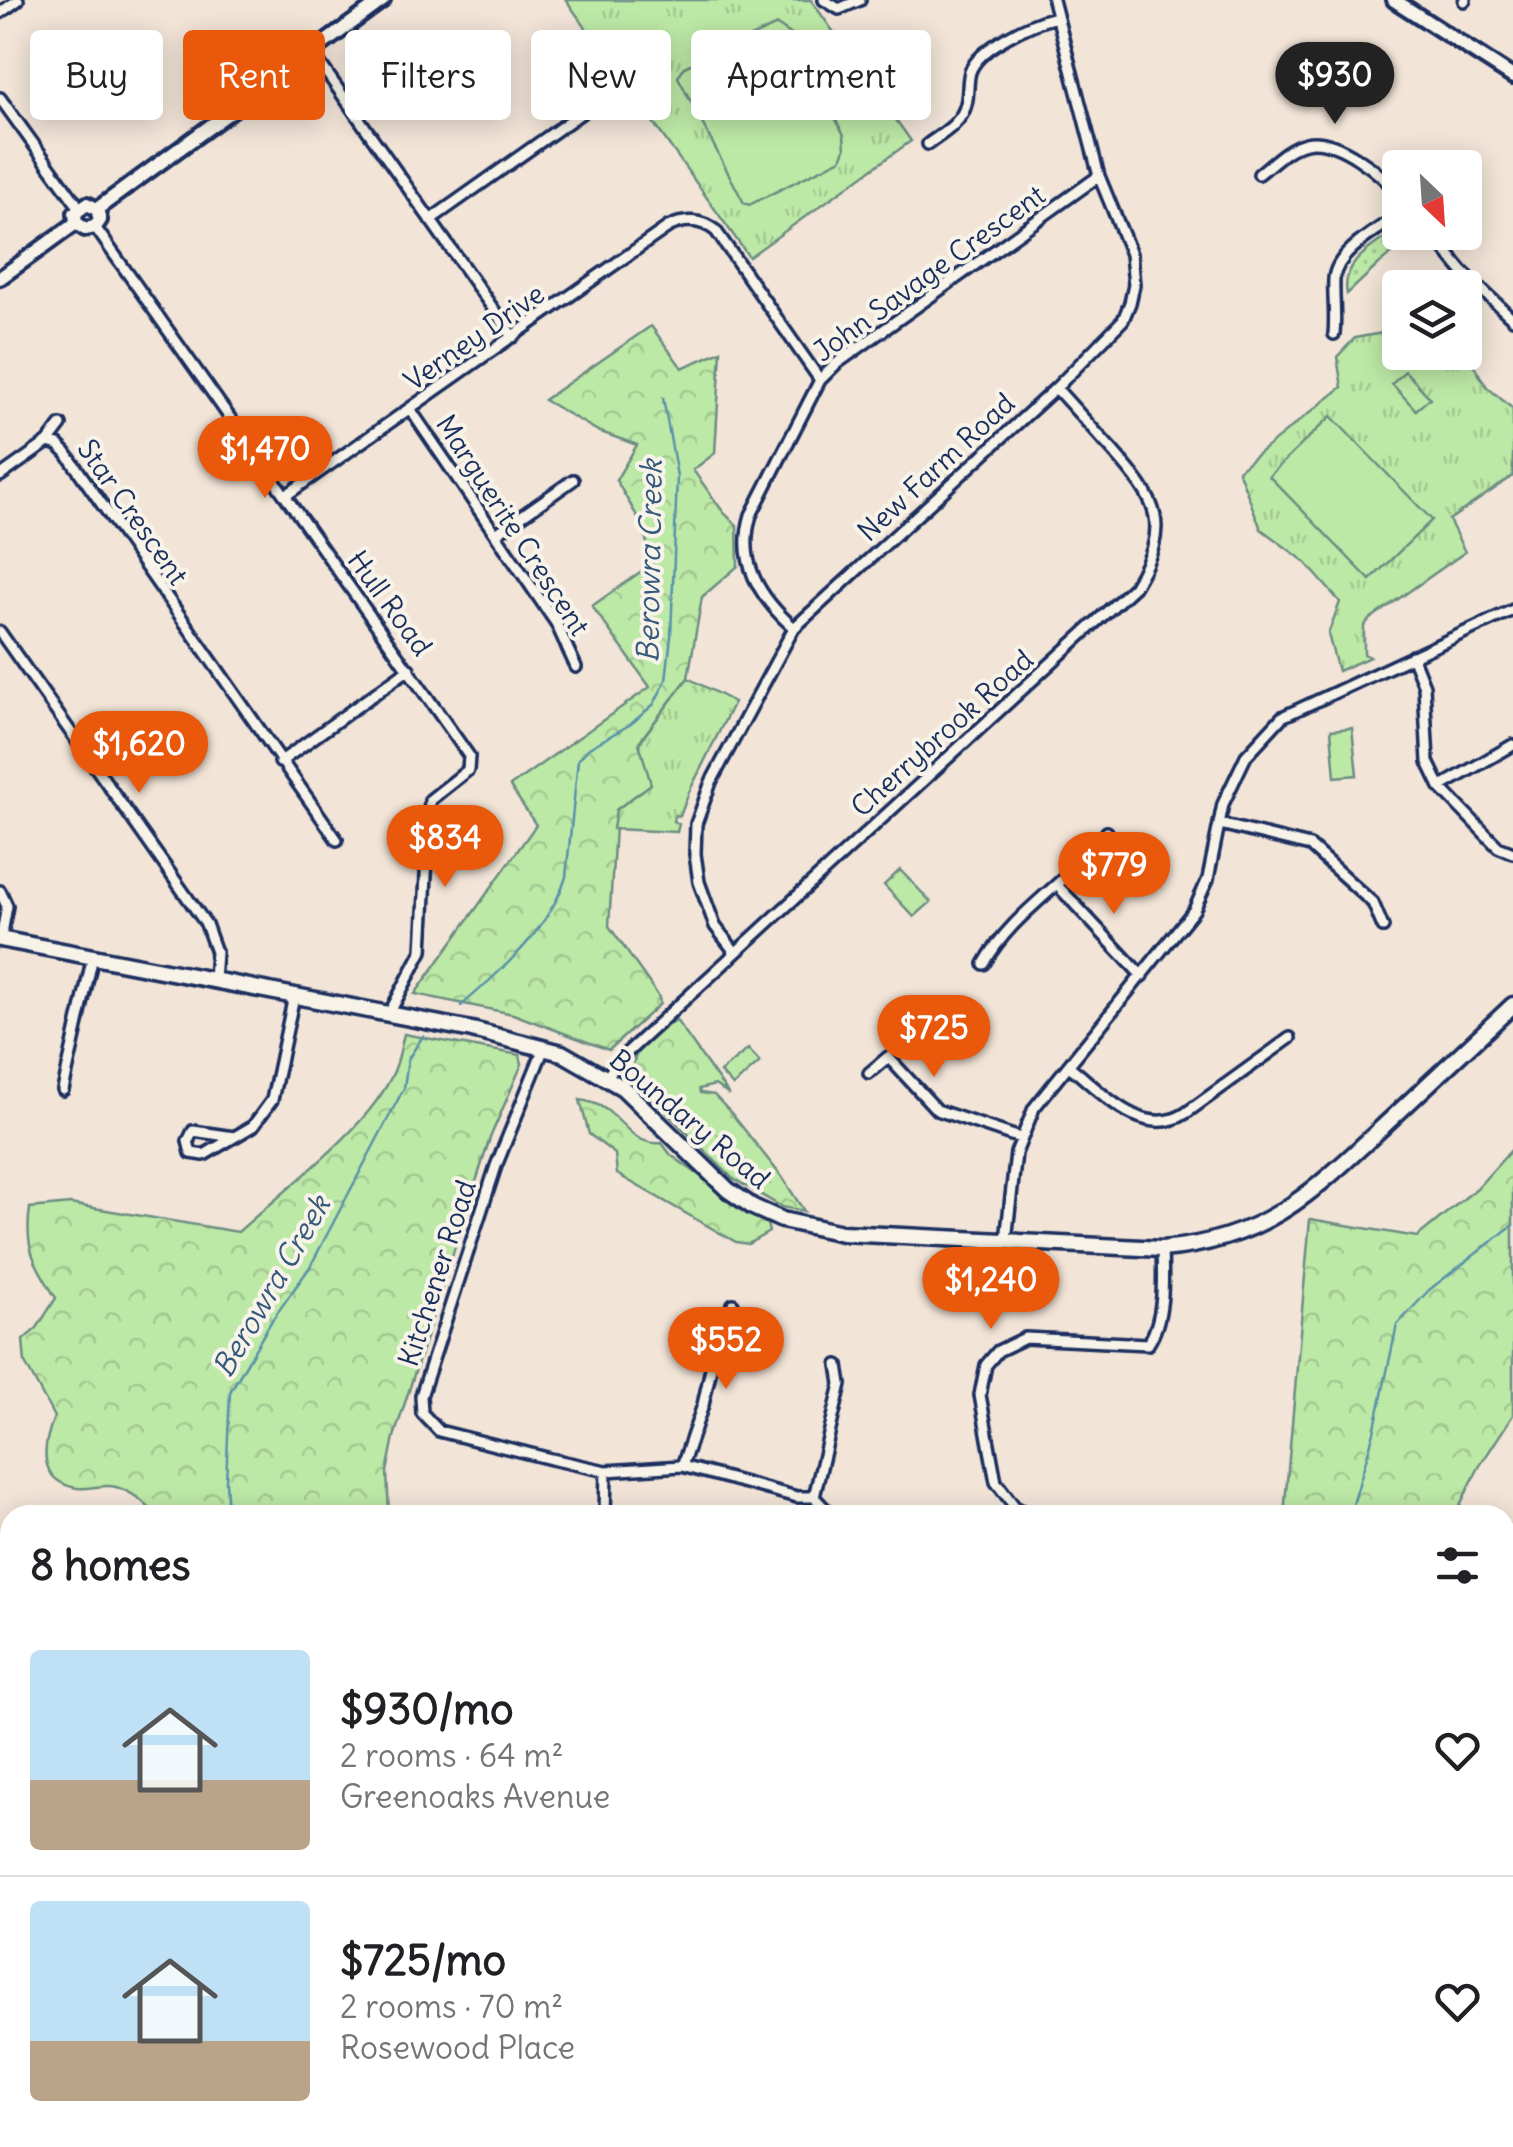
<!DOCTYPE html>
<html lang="en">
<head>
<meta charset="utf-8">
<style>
  :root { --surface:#fff; --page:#f6f6f6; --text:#202124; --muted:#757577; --line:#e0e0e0; --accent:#ea580c }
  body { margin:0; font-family:Delius,sans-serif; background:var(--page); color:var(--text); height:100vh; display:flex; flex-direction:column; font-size:38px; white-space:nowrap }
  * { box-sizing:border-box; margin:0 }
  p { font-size:32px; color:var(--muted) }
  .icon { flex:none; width:55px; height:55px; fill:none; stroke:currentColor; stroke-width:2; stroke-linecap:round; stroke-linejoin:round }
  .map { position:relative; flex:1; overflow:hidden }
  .drawer { position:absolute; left:0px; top:1505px; width:1515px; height:642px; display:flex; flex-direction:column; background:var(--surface); border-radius:30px 30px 0 0; box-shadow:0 5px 25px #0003 }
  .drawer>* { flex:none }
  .top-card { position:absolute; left:30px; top:30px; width:1000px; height:90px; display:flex; gap:20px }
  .needle { width:65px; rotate:155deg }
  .fabs { position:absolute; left:1382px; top:150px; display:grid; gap:20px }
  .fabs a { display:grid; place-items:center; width:100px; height:100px; border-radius:10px; background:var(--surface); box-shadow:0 5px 25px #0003; font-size:50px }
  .price { position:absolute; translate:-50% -85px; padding:0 22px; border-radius:35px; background:var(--accent); color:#fff; font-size:32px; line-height:65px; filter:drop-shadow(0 2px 5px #0008) }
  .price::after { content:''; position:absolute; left:50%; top:60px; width:30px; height:22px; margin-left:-15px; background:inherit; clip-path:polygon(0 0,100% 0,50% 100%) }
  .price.active { background:#222; color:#fff }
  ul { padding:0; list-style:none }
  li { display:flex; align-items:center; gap:30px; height:250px; padding:0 30px }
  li+li { border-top:2px solid var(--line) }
  li span { display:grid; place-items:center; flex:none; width:280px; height:200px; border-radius:10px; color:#555 }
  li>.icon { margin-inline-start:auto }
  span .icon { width:120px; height:120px; fill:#fffc; stroke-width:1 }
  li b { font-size:42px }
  h2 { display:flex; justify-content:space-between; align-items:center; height:120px; padding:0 30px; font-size:42px }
  .tag { padding:0 35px; border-radius:10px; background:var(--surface); box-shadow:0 5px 25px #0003; font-size:35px; line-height:90px }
  .tag.active { background:var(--accent); color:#fff }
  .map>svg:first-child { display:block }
  .grass { fill:url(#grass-dots); stroke:#6c8c82; stroke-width:2.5 }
  .forest { fill:url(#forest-crowns); stroke:#6c8c82; stroke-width:2.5 }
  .park { fill:url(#park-tufts); stroke:#6c8c82; stroke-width:2.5 }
  .pitch { fill:#bde9a6; stroke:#6c8c82; stroke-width:2.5 }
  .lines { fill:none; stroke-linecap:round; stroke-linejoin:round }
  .stream { stroke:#5991a9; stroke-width:2.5 }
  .street-casing { stroke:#1b2f5e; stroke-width:16 }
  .secondary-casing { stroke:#1b2f5e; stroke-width:20 }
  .primary-casing { stroke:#1b2f5e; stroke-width:21 }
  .street { stroke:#f7f3e8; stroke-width:9 }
  .secondary { stroke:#f7f3e8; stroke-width:12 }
  .primary { stroke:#f7f3e8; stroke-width:14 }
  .labels { text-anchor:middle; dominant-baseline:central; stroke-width:8; stroke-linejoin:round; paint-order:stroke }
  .street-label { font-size:28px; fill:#1b2f5e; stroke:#f7f3e8 }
  .water-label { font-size:30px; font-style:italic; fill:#35587d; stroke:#f7f3e8 }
</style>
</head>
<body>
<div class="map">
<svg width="1513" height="2147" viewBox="0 0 1513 2147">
  <defs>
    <pattern id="grass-dots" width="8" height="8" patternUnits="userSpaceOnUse" patternTransform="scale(2.5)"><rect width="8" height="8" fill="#bde9a6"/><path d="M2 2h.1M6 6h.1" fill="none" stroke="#a2c891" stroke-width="1.8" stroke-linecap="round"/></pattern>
    <pattern id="forest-crowns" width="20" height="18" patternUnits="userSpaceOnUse" patternTransform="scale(2.5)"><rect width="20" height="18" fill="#bde9a6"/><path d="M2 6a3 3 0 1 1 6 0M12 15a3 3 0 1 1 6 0" fill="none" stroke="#a2c891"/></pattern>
    <pattern id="park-tufts" width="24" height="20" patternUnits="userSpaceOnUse" patternTransform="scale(2.5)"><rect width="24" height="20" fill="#bde9a6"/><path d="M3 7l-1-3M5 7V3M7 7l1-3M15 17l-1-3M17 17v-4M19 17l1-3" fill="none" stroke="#a2c891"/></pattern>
  </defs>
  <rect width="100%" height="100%" fill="#f2e4d7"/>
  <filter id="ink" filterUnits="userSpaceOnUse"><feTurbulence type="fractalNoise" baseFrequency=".01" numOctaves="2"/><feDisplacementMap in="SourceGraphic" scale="20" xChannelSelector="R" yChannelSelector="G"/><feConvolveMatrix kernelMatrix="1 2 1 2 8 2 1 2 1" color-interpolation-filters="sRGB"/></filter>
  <g filter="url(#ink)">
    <path class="grass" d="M1399,228L1400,232L1416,235L1379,264L1347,294C1340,261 1376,245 1399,228Z"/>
    <path class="forest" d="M651,326L682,368L721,351L715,453L693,470L724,513L737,525L738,566L702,597L688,678L639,742L652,784L616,810L609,926L659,997L660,1004L609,1050L513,1014L415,994L536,825L510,786L650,687L592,606L653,563L641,523L616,480L637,445L598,431L544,400Z
      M676,1020L729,1095L715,1085L699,1089L700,1093L714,1095L732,1114L782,1177L804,1211L782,1207L732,1178L635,1081C624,1052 654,1035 676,1020Z
      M404,1034L520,1055L522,1064L490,1138L394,1437L387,1472L389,1515H155C146,1503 132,1492 116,1487C104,1483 90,1490 77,1488C36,1481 43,1445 54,1417L25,1363L23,1340L37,1328L56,1298C35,1264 24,1249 30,1208L70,1204L238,1232C283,1191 371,1127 394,1071C399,1060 401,1046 404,1034Z
      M580,1100C623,1105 623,1146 662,1143L671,1155L767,1224L769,1232L748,1244L736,1242L617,1174L615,1154L589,1134Z
      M1513,1148V1415L1479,1467L1455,1515H1284L1310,1219L1417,1237L1477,1188Z
      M10,1742V2138H1079L1082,2147H0V1744Z"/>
    <path class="park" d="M566,0H811L911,141L749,257Z
      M1400,326V352H1465L1487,387L1513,409V476L1449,520L1465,552L1370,619L1364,626V654L1370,657L1338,671L1328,634L1340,602L1304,561L1261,529L1238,470L1342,387L1337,357L1355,338L1393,331Z
      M688,678L734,702L689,792L680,816L675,815L673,821L679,824L677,832L613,829L616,810L651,784L639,743Z"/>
    <path class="pitch" d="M777,25L792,35L844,135L845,149L841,159L749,205L744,203L678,77L684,67Z
      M1405,371L1430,398L1416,410L1392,384Z
      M1331,416L1432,520L1370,580L1269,476Z
      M1352,728L1357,775L1335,777L1331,730Z
      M900,870L931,902L914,917L884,885Z
      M748,1049L760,1062L733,1086L720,1072Z"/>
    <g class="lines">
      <path class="stream" d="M461,1006C503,969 548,931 566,877L578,760L589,748L631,724L654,704L666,680L671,637L677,476L663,398
        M228,1515L226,1481L230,1392L272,1320L310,1267L404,1088L408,1059L423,1036
        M1350,1515L1374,1432L1397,1325L1429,1290L1513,1225
        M744,2138L775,2147
        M874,2138L876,2147"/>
      <g class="street-casing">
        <path id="street" d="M824,0L839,9L860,0
          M1464,1L1465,0
          M0,13L18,0
          M312,52L513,337
          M0,98L79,207
          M928,144C943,133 962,123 966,104C969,94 967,82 970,72C979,47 1031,23 1056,17
          M1259,174C1273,163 1288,147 1306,143C1336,136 1383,174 1400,196
          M430,220L618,87
          M95,227L469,756L468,770L430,800L422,951L389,1014
          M1430,232L1462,271L1513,319
          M1334,334C1336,315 1333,297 1334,279C1336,251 1380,229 1400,214
          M410,409L556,623L576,667
          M48,442L58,445L66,453L337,840
          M0,476L48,442L61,425
          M285,496L668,227C684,219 701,219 716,231L820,380
          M496,534L573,480
          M794,628C759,597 737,562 751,515L820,380L836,364L1099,176
          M0,632L206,924L216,952L214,980
          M1412,656L1424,686L1428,762L1440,787L1498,847L1513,853
          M280,762L409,669
          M1440,787L1513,745
          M1220,824L1310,846L1373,903L1383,927
          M1057,885L1142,976
          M0,891L7,906L1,939
          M735,952L715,926L699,882L695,854L696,824L711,782L794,628L1056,388L1123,320L1130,303L1134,285L1131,254L1099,176L1053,0
          M984,964C1013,911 1072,881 1107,832
          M544,1048L496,1166L421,1396L422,1413L439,1431L551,1459L606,1471L682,1466L797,1497H814
          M1069,1066C1101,1091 1143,1141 1186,1113L1290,1038
          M869,1073L888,1057L937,1110L1020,1138
          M607,1077L620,1059L1134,587C1172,525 1158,502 1113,451C1094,430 1075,409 1056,388
          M63,1090L93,956
          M234,1137L193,1131L188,1141L191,1153L204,1155L253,1126L272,1100L294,996
          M1006,1240L1016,1153L1034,1108L1194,910L1208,879L1223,804L1246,756L1282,717L1513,610
          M682,1466L703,1405L720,1327L733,1304
          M814,1497L841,1384L838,1365
          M814,1497L831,1515
          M605,1515L606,1471
          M1030,1515L1015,1507L996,1482L980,1395L986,1365L998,1351L1025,1338L1148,1344C1165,1319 1163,1278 1162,1249
          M1065,1515L1068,1514
          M0,1661L10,1656
          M1505,1690L1513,1676
          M1505,1842L1513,1844
          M1505,2023L1513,1976
          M1505,2091L1513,2101
          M1089,2138L1091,2147
          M1375,2138L1379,2147"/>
      </g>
      <g class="secondary-casing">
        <path id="secondary" d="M1394,0L1513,77
          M97,209L383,0
          M76,223L85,229L95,227L100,220L97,209
          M76,223L75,213L87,204L97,209
          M0,278L76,223"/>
      </g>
      <g class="primary-casing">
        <path id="primary" d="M0,939L472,1030L562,1053L623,1088L728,1190L753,1207L782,1220L842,1233L1162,1249C1269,1240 1316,1189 1390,1120C1431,1082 1472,1043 1513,1005"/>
      </g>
      <use href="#street" class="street"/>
      <use href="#secondary" class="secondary"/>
      <use href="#primary" class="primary"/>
    </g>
  </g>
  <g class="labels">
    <g class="street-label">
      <text transform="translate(929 273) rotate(-36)">John Savage Crescent</text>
      <text transform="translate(474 337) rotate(-35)">Verney Drive</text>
      <text transform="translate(936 467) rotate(-43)">New Farm Road</text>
      <text transform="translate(133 512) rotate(55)">Star Crescent</text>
      <text transform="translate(513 525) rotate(57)">Marguerite Crescent</text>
      <text transform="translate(390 603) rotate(54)">Hull Road</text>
      <text transform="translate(942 733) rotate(-42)">Cherrybrook Road</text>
      <text transform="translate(690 1119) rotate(40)">Boundary Road</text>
      <text transform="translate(437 1273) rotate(-72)">Kitchener Road</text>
    </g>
    <g class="water-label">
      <text transform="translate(649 561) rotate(-89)">Berowra Creek</text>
      <text transform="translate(271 1286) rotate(-60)">Berowra Creek</text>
    </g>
  </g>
</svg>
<div class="fabs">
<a><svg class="needle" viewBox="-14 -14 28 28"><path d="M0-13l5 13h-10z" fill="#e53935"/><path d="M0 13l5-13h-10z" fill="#757577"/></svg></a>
<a><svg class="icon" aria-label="layers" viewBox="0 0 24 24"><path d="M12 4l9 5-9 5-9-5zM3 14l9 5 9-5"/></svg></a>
</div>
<b class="price active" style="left:1335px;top:127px">$930</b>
<b class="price" style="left:265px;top:501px">$1,470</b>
<b class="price" style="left:139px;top:796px">$1,620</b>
<b class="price" style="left:445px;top:890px">$834</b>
<b class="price" style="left:1114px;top:917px">$779</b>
<b class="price" style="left:934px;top:1080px">$725</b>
<b class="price" style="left:991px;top:1332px">$1,240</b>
<b class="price" style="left:726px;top:1392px">$552</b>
<div class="top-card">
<a class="tag">Buy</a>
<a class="tag active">Rent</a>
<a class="tag">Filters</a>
<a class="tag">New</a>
<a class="tag">Apartment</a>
</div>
<section class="drawer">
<h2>8 homes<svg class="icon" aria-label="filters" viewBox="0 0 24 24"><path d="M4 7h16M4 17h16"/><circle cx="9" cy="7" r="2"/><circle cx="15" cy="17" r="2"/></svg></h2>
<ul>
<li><span style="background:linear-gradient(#bfe0f5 65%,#b9a48a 0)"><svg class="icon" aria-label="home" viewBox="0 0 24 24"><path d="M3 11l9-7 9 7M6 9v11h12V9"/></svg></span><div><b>$930/mo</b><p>2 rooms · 64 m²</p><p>Greenoaks Avenue</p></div><svg class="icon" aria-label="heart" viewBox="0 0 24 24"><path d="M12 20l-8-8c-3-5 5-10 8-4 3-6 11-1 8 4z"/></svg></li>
<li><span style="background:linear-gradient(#bfe0f5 70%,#b9a48a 0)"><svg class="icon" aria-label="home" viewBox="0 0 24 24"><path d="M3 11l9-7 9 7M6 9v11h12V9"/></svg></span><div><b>$725/mo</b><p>2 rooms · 70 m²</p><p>Rosewood Place</p></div><svg class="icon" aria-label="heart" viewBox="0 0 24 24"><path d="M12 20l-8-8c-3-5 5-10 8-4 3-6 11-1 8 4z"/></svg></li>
</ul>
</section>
</div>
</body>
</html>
